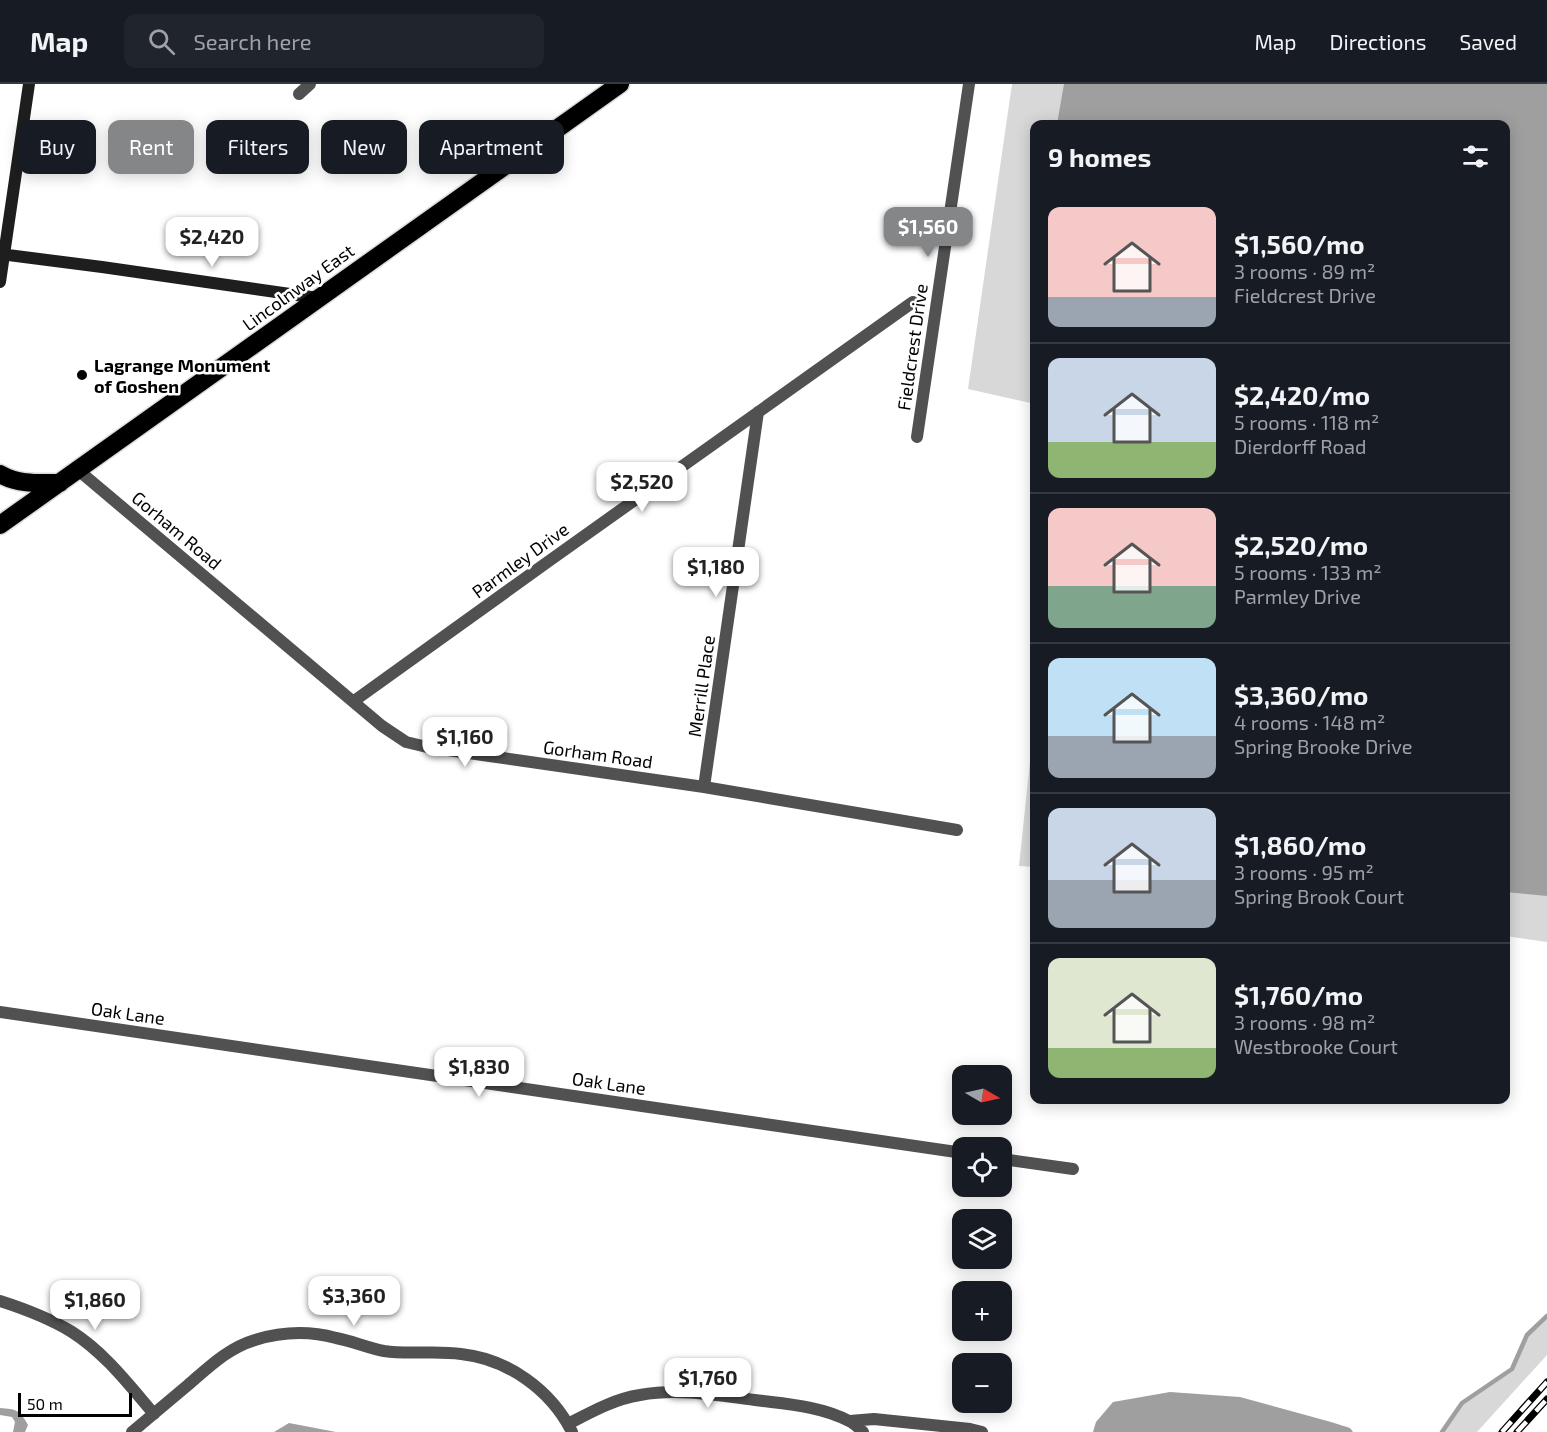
<!DOCTYPE html>
<html lang="en">
<head>
<meta charset="utf-8">
<style>
  :root { --surface:#171b24; --page:#20242c; --text:#f1f3f6; --muted:#9ea1a6; --line:#363941; --accent:#858687 }
  body { margin:0; font-family:"Exo 2",sans-serif; background:var(--page); color:var(--text); height:100vh; display:flex; flex-direction:column; font-size:22px; white-space:nowrap }
  * { box-sizing:border-box; margin:0 }
  p { font-size:20px; color:var(--muted) }
  .icon { flex:none; width:33px; height:33px; fill:none; stroke:currentColor; stroke-width:2; stroke-linecap:round; stroke-linejoin:round }
  .map { position:relative; flex:1; overflow:hidden }
  .panel { position:absolute; left:1030px; top:36px; width:480px; height:984px; display:flex; flex-direction:column; background:var(--surface); border-radius:12px; box-shadow:0 3px 15px #0003 }
  .panel>* { flex:none }
  .top-card { position:absolute; left:18px; top:36px; width:570px; height:54px; display:flex; gap:12px }
  .needle { width:39px; rotate:99deg }
  .controls { position:absolute; left:952px; top:981px; display:grid; gap:12px }
  .controls a { display:grid; place-items:center; width:60px; height:60px; border-radius:12px; background:var(--surface); box-shadow:0 3px 15px #0003; font-size:30px }
  .scale { position:absolute; left:18px; bottom:15px; width:114px; box-sizing:border-box; padding-left:6px; border:3px solid #000; border-top:0; font-size:16px; line-height:21px; white-space:nowrap; color:#000; -webkit-text-stroke:4px #fff; paint-order:stroke }
  .price { position:absolute; translate:-50% -51px; padding:0 14px; border-radius:12px; background:#fff; color:#222; font-size:20px; line-height:39px; filter:drop-shadow(0 2px 3px #0008) }
  .price::after { content:''; position:absolute; left:50%; top:36px; width:18px; height:14px; margin-left:-9px; background:inherit; clip-path:polygon(0 0,100% 0,50% 100%) }
  .price.active { background:var(--accent); color:#fff }
  ul { padding:0; list-style:none }
  li { display:flex; align-items:center; gap:18px; height:150px; padding:0 18px }
  li+li { border-top:2px solid var(--line) }
  li span { display:grid; place-items:center; flex:none; width:168px; height:120px; border-radius:12px; color:#555 }
  li>.icon { margin-inline-start:auto }
  span .icon { width:72px; height:72px; fill:#fffc; stroke-width:1 }
  li b { font-size:26px }
  h2 { display:flex; justify-content:space-between; align-items:center; height:72px; padding:0 18px; font-size:26px }
  .pill { padding:0 21px; border-radius:12px; background:var(--surface); box-shadow:0 3px 15px #0003; font-size:21px; line-height:54px }
  .pill.active { background:var(--accent); color:#fff }
  header { display:flex; align-items:center; gap:36px; box-sizing:border-box; height:84px; padding:0 30px; background:var(--surface); border-bottom:2px solid var(--line) }
  header strong { font-size:28px }
  nav { display:flex; gap:33px; margin-inline-start:auto; font-size:21px }
  .search { width:420px; height:54px; background:var(--page); display:flex; align-items:center; gap:15px; box-sizing:border-box; padding:0 21px; border-radius:12px; color:var(--muted); font-size:22px }
  .map>svg:first-child { display:block }
  .green { fill:#d8d8d8 }
  .water { fill:#9f9f9f }
  .lines { fill:none; stroke-linecap:round; stroke-linejoin:round }
  .stream { stroke:#9f9f9f; stroke-width:4.5 }
  .highway-casing { stroke:#dbdbdb; stroke-width:21 }
  .street { stroke:#515151; stroke-width:12 }
  .secondary { stroke:#1e1e1e; stroke-width:12 }
  .highway { stroke:#000; stroke-width:18 }
  .rail-casing { stroke:#000; stroke-width:7 }
  .rail { stroke:#fff; stroke-width:4.5; stroke-dasharray:14; stroke-linecap:butt }
  .poi-dot { fill:#000; stroke:#fff; stroke-width:2 }
  .labels { text-anchor:middle; dominant-baseline:central; stroke-width:5; stroke-linejoin:round; paint-order:stroke }
  .street-label { font-size:18px; fill:#000; stroke:#fff }
  .poi-label { font-size:18px; font-weight:bold; fill:#000; stroke:#fff; text-anchor:start }
</style>
</head>
<body>
<header>
<strong>Map</strong>
<div class="search"><svg class="icon" aria-label="search" viewBox="0 0 24 24"><circle cx="10" cy="10" r="6"/><path d="M15 15l6 6"/></svg>Search here</div>
<nav><a>Map</a><a>Directions</a><a>Saved</a></nav>
</header>
<div class="map">
<svg width="1547" height="1348" viewBox="0 0 1547 1348">
  <rect width="100%" height="100%" fill="#fff"/>
  <path class="green" d="M1012,0H1547V858L1506,852V40H1035V320L968,305Z
    M1035,630V783L1019,782Z
    M1547,1232V1271L1477,1348H1442L1462,1319L1512,1285L1527,1251Z"/>
  <path class="water" d="M1064,0H1547V812L1506,808V40H1057Z
    M1170,1308L1240,1313L1331,1338L1350,1344L1353,1348H1093L1096,1338L1113,1318Z
    M0,1324C16,1325 20,1326 28,1341L25,1348H13L15,1338L12,1333L0,1331Z
    M289,1339L336,1348H274Z"/>
  <g class="lines">
    <path class="stream" d="M1442,1348L1462,1319L1512,1285L1527,1251L1547,1232"/>
    <g class="highway-casing">
      <path id="highway" d="M0,390C19,401 38,399 60,399
        M0,441L620,0"/>
    </g>
    <path class="street" d="M299,10L310,0
      M917,353L969,0
      M78,386L382,642L406,658L427,663L704,703L957,746
      M354,617L549,477L913,218
      M704,703L758,328
      M0,928L963,1069
      M1002,1075L1073,1085
      M0,1217C25,1225 49,1234 72,1248C105,1269 129,1301 154,1330
      M850,1337L874,1335L970,1345L982,1348
      M568,1340C591,1328 614,1315 640,1311C679,1304 716,1311 755,1316C786,1320 821,1322 849,1337C854,1339 859,1344 863,1348
      M132,1348C151,1332 169,1317 188,1301C209,1283 228,1264 255,1256C281,1248 310,1247 336,1254C352,1257 368,1264 384,1267C410,1271 436,1266 461,1270C508,1275 551,1306 572,1348"/>
    <path class="secondary" d="M0,170L102,183L318,214
      M0,198L29,0"/>
    <use href="#highway" class="highway"/>
    <g class="rail-casing">
      <path id="rail" d="M1502,1348L1547,1298
        M1517,1348L1547,1315"/>
    </g>
    <use href="#rail" class="rail"/>
  </g>
  <circle class="poi-dot" cx="82" cy="291" r="6"/>
  <g class="labels">
    <g class="street-label">
      <text transform="translate(298 203) rotate(-36)">Lincolnway East</text>
      <text transform="translate(912 263) rotate(-82)">Fieldcrest Drive</text>
      <text transform="translate(177 446) rotate(40)">Gorham Road</text>
      <text transform="translate(520 476) rotate(-36)">Parmley Drive</text>
      <text transform="translate(701 602) rotate(-82)">Merrill Place</text>
      <text transform="translate(598 670) rotate(8)">Gorham Road</text>
      <text transform="translate(128 929) rotate(8)">Oak Lane</text>
      <text transform="translate(609 999) rotate(8)">Oak Lane</text>
    </g>
    <g class="poi-label">
      <text x="94" y="281">Lagrange Monument<tspan x="94" dy="21">of Goshen</tspan></text>
    </g>
  </g>
</svg>
<div class="controls">
<a><svg class="needle" viewBox="-14 -14 28 28"><path d="M0-13l5 13h-10z" fill="#e53935"/><path d="M0 13l5-13h-10z" fill="#9ea1a6"/></svg></a>
<a><svg class="icon" aria-label="locate" viewBox="0 0 24 24"><circle cx="12" cy="12" r="6"/><path d="M12 2v4M12 18v4M2 12h4M18 12h4"/></svg></a>
<a><svg class="icon" aria-label="layers" viewBox="0 0 24 24"><path d="M12 4l9 5-9 5-9-5zM3 14l9 5 9-5"/></svg></a>
<a>+</a>
<a>−</a>
</div>
<div class="scale">50 m</div>
<b class="price active" style="left:928px;top:174px">$1,560</b>
<b class="price" style="left:212px;top:184px">$2,420</b>
<b class="price" style="left:642px;top:429px">$2,520</b>
<b class="price" style="left:716px;top:514px">$1,180</b>
<b class="price" style="left:465px;top:684px">$1,160</b>
<b class="price" style="left:479px;top:1014px">$1,830</b>
<b class="price" style="left:354px;top:1243px">$3,360</b>
<b class="price" style="left:95px;top:1247px">$1,860</b>
<b class="price" style="left:708px;top:1325px">$1,760</b>
<div class="top-card">
<a class="pill">Buy</a>
<a class="pill active">Rent</a>
<a class="pill">Filters</a>
<a class="pill">New</a>
<a class="pill">Apartment</a>
</div>
<section class="panel">
<h2>9 homes<svg class="icon" aria-label="filters" viewBox="0 0 24 24"><path d="M4 7h16M4 17h16"/><circle cx="9" cy="7" r="2"/><circle cx="15" cy="17" r="2"/></svg></h2>
<ul>
<li><span style="background:linear-gradient(#f6c9c9 75%,#9aa5b1 0)"><svg class="icon" aria-label="home" viewBox="0 0 24 24"><path d="M3 11l9-7 9 7M6 9v11h12V9"/></svg></span><div><b>$1,560/mo</b><p>3 rooms · 89 m²</p><p>Fieldcrest Drive</p></div></li>
<li><span style="background:linear-gradient(#c9d6e8 70%,#8fb573 0)"><svg class="icon" aria-label="home" viewBox="0 0 24 24"><path d="M3 11l9-7 9 7M6 9v11h12V9"/></svg></span><div><b>$2,420/mo</b><p>5 rooms · 118 m²</p><p>Dierdorff Road</p></div></li>
<li><span style="background:linear-gradient(#f6c9c9 65%,#7fa58c 0)"><svg class="icon" aria-label="home" viewBox="0 0 24 24"><path d="M3 11l9-7 9 7M6 9v11h12V9"/></svg></span><div><b>$2,520/mo</b><p>5 rooms · 133 m²</p><p>Parmley Drive</p></div></li>
<li><span style="background:linear-gradient(#bfe0f5 65%,#9aa5b1 0)"><svg class="icon" aria-label="home" viewBox="0 0 24 24"><path d="M3 11l9-7 9 7M6 9v11h12V9"/></svg></span><div><b>$3,360/mo</b><p>4 rooms · 148 m²</p><p>Spring Brooke Drive</p></div></li>
<li><span style="background:linear-gradient(#c9d6e8 60%,#9aa5b1 0)"><svg class="icon" aria-label="home" viewBox="0 0 24 24"><path d="M3 11l9-7 9 7M6 9v11h12V9"/></svg></span><div><b>$1,860/mo</b><p>3 rooms · 95 m²</p><p>Spring Brook Court</p></div></li>
<li><span style="background:linear-gradient(#dfe7d0 75%,#8fb573 0)"><svg class="icon" aria-label="home" viewBox="0 0 24 24"><path d="M3 11l9-7 9 7M6 9v11h12V9"/></svg></span><div><b>$1,760/mo</b><p>3 rooms · 98 m²</p><p>Westbrooke Court</p></div></li>
</ul>
</section>
</div>
</body>
</html>
